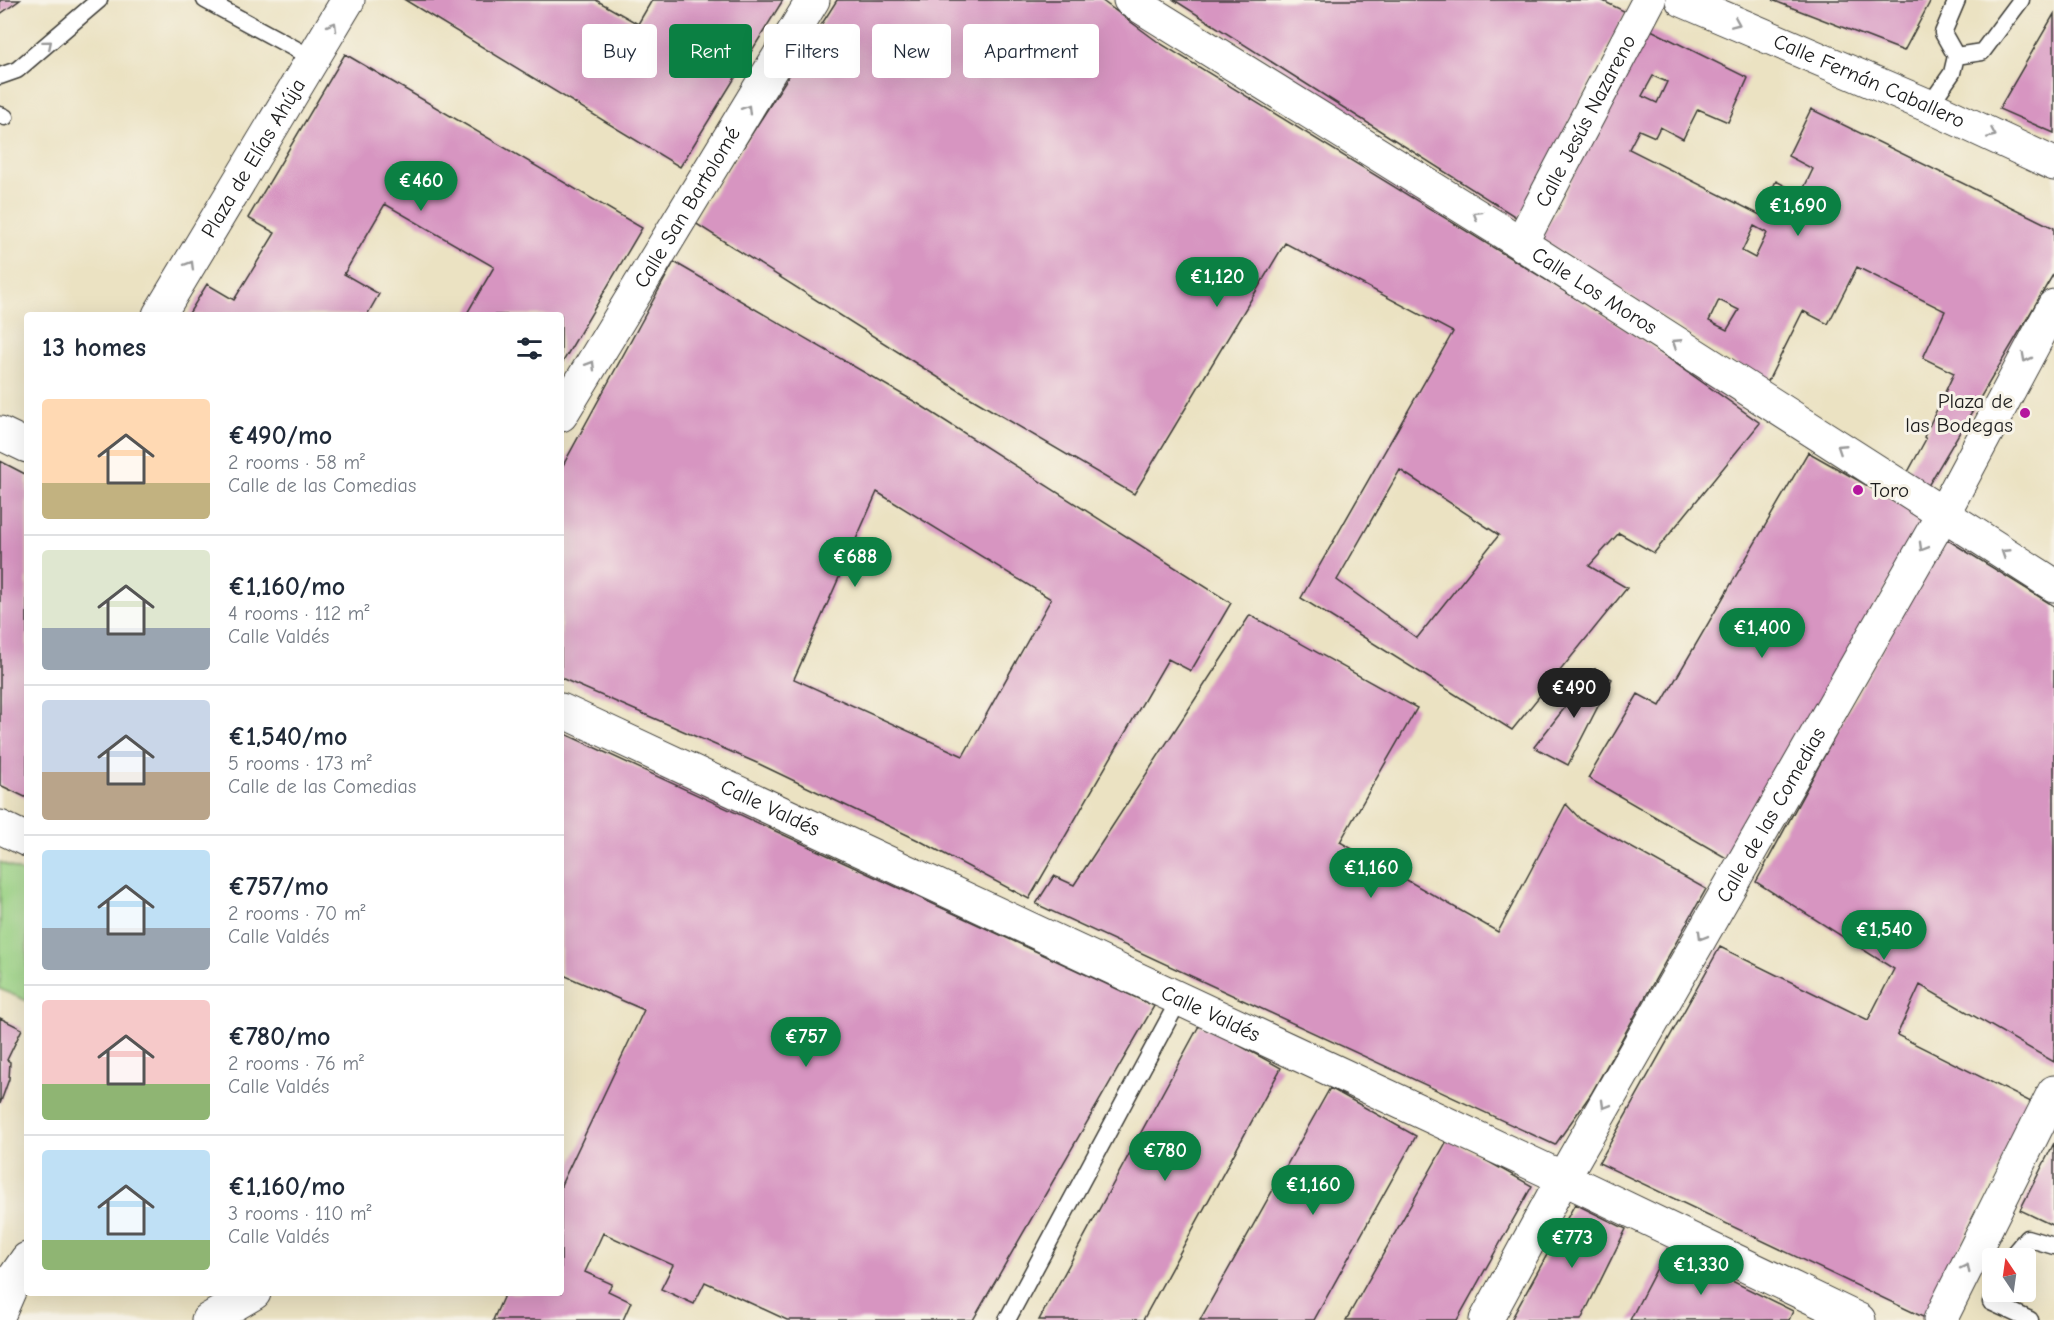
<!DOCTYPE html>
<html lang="en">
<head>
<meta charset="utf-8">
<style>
  :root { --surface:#fff; --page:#f6f6f7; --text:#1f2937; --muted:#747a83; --line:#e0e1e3; --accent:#0b8043 }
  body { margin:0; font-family:"Comic Neue",sans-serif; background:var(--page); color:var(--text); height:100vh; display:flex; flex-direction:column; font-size:22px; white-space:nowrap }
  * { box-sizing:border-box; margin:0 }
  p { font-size:20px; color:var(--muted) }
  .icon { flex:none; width:33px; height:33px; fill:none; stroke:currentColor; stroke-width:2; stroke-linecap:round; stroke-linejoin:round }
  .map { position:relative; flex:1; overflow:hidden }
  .panel { position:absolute; left:24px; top:312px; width:540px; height:984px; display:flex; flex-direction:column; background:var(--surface); border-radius:6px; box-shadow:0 6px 24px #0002 }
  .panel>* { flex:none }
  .top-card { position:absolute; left:582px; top:24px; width:570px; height:54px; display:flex; gap:12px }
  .needle { width:39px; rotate:347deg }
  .fabs { position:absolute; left:1982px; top:1248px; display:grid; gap:12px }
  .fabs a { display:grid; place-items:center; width:54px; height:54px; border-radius:6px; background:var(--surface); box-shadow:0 6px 24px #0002; font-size:30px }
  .price { position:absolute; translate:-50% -51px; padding:0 14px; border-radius:21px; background:var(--accent); color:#fff; font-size:20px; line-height:39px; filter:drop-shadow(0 2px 3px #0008) }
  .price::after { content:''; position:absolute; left:50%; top:36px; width:18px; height:14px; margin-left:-9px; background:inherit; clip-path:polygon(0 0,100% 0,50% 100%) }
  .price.selected { background:#222; color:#fff }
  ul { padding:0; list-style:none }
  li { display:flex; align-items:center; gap:18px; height:150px; padding:0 18px }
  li+li { border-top:2px solid var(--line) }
  li span { display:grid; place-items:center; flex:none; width:168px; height:120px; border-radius:6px; color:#555 }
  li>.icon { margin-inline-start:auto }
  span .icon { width:72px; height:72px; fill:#fffc; stroke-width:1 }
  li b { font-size:26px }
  h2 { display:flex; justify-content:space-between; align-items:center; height:72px; padding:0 18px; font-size:26px }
  .chip { padding:0 21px; border-radius:6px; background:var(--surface); box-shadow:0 6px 24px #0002; font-size:21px; line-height:54px }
  .chip.selected { background:var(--accent); color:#fff }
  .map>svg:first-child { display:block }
  .green { fill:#9bd385; stroke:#5c7850; stroke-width:1.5 }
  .building { fill:#d795c1; fill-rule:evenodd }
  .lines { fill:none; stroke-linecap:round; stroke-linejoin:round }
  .lane-casing { stroke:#3b3a35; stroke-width:19 }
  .street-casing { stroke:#3b3a35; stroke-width:35 }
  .secondary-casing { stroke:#3b3a35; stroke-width:35 }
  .lane { stroke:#fff; stroke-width:16 }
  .street { stroke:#fff; stroke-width:33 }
  .secondary { stroke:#fff; stroke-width:33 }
  .oneway { stroke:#999 }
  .poi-dot { fill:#b5179e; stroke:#f7f3e8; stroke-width:2 }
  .labels { text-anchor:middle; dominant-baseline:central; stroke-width:6; stroke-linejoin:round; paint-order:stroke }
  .street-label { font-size:21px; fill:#1c1c1c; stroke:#f7f3e8 }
  .poi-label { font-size:21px; fill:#1c1c1c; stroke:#f7f3e8; text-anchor:end }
</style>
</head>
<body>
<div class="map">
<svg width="2054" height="1320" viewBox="0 0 2054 1320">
  <rect width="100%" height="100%" fill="#f7f3e8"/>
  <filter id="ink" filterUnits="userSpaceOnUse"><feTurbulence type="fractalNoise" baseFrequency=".0167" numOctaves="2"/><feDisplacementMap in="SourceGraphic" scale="12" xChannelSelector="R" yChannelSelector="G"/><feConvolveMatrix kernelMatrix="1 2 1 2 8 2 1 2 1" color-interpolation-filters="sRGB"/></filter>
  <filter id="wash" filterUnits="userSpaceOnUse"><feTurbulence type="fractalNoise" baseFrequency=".008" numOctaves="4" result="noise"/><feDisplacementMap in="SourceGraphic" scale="24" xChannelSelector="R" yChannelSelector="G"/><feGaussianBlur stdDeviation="1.35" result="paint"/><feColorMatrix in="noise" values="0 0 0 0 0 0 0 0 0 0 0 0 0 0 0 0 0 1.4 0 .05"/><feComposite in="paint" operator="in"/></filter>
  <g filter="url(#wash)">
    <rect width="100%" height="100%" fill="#ebe2c2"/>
    <path class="green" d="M0,862L27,874V1001L0,989Z"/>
    <g id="blocks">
      <path class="building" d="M0,0H20L0,14Z
        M405,0H596L638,24L652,0H783L680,167Z
        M837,0H1101L1158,42L1631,332L1760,423L1654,553L1619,533L1589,566L1627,588L1512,730L1301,598L1453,332L1285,243L1134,494L969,397L695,223ZM1400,470L1499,535L1417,638L1337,580Z
        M1174,0H1601L1626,12L1519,219Z
        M1772,0H1931L1904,51Z
        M2054,14V133L1999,109Z
        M1649,29L1748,78L1728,122L1698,109L1683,139L1660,127L1655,137L1639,130L1629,149L1760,215L1776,181L1801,194L1813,169L1788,156L1811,109L2054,228V273L1928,486L1908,472L1926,439L1924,437L1954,373L1923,358L1945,311L1857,267L1828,324L1803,311L1767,383L1541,239ZM1653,76L1667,82L1657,103L1642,96ZM1754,226L1767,233L1755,258L1742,251ZM1719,300L1739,310L1727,330L1709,321Z
        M345,54L642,228L561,365V315H466L494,267L385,204L344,274L379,294L367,315H188L207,284L234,300L275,233L248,218Z
        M674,262L917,403L1231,603L1191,671L1168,659L1029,899L922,842L757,763L561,678V469ZM877,492L1051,599L963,756L794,679Z
        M1808,452L1926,519L1728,859L1588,778L1638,694L1660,706Z
        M0,461L27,475V798L0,785Z
        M1943,537L2054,606V1062L1920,985L1897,1035L2031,1102L1925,1318L1599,1163L1720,947L1868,1020L1894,969L1756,882Z
        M1250,615L1417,708L1340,842L1498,932L1566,804L1580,819L1706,889L1591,1094L1555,1145L1036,904L1054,876L1074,885Z
        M1595,669L1612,679L1568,765L1534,747Z
        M561,732L1154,1006L973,1320H787L705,1282L694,1304L661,1289L673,1265L603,1233L585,1272L612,1284L608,1291L631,1302L623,1320H493L505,1293H561V1185L644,1010L561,974Z
        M0,1018L22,1029L7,1060L10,1062L9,1079L0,1104Z
        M1200,1024L1281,1068L1143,1320H1039Z
        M1330,1088L1416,1136L1314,1320H1200Z
        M1448,1139L1532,1186L1457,1320H1346Z
        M2054,1143V1226L2020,1210Z
        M1575,1204L1626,1229L1581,1320H1511Z
        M1667,1249L1793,1311L1789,1320H1630Z"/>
    </g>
  </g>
  <g filter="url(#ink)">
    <use href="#blocks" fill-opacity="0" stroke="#3b3a35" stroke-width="1.5"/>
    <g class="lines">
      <g class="lane-casing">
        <path id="lane" d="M205,0L314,59
          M1956,56L1982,52L2021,0
          M0,76L17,70L99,0
          M1929,106L1952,73L1956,56L1943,33L1957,0
          M0,115L5,117
          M2010,1258L2027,1238L2054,1246
          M1995,1292L1991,1302L2030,1320
          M1007,1320L1179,1000"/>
      </g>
      <g class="street-casing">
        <g id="street">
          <path id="s1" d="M1682,0L1929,106L2054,164"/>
          <path id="s2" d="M1521,243L1649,0"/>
          <path id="s3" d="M561,415L813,0"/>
          <path d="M0,827L27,840"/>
          <path d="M0,1312L16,1275L27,1259"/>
          <path d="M208,1320L254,1293"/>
          <path id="s4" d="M1486,1320L1563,1178L1943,514L2054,306"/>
          <path d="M1940,1320L2054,1092"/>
        </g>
      </g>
      <g class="secondary-casing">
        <g id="secondary">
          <path id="s5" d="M1130,0L1503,232L2054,585"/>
          <path id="s6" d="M159,315L348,0"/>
          <path d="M0,433L27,446"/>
          <path id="s7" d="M561,710L1563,1178L1859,1320"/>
        </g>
      </g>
      <use href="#lane" class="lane"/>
      <use href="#street" class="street"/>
      <use href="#secondary" class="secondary"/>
    </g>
    <defs><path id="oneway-chevron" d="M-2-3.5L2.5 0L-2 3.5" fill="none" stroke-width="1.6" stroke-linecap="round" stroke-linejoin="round" transform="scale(1.5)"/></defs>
    <g class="oneway">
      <use href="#oneway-chevron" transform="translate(1736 23) rotate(23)"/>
      <use href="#oneway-chevron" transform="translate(333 26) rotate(-60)"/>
      <use href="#oneway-chevron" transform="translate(48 44) rotate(-40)"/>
      <use href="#oneway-chevron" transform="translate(747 109) rotate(-59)"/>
      <use href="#oneway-chevron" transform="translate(1992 134) rotate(24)"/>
      <use href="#oneway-chevron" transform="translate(1477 215) rotate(-148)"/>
      <use href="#oneway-chevron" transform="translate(190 265) rotate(-59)"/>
      <use href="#oneway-chevron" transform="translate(1676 343) rotate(-147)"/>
      <use href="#oneway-chevron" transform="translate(2026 358) rotate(118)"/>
      <use href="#oneway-chevron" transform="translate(591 365) rotate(-59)"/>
      <use href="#oneway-chevron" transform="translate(1841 448) rotate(-147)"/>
      <use href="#oneway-chevron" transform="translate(1923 547) rotate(120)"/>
      <use href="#oneway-chevron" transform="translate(2005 553) rotate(-147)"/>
      <use href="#oneway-chevron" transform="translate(1702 936) rotate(120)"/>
      <use href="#oneway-chevron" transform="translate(1605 1105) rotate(120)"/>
      <use href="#oneway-chevron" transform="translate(1966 1268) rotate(-63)"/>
    </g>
  </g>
  <g class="poi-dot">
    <circle cx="2025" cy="413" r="6"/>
    <circle cx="1858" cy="490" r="6"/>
  </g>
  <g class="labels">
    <g class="street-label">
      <text stroke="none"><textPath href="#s1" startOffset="204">Calle Fernán Caballero</textPath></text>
      <text stroke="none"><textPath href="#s2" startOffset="138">Calle Jesús Nazareno</textPath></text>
      <text stroke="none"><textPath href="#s6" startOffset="183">Plaza de Elías Ahúja</textPath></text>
      <text stroke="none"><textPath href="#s3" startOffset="243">Calle San Bartolomé</textPath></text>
      <text stroke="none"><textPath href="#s5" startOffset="548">Calle Los Moros</textPath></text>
      <text stroke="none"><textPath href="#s7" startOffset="231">Calle Valdés</textPath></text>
      <text stroke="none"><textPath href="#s4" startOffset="580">Calle de las Comedias</textPath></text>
      <text stroke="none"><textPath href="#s7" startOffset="717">Calle Valdés</textPath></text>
    </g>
    <g class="poi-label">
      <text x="2013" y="401">Plaza de<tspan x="2013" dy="24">las Bodegas</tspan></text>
      <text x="1870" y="490" text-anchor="start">Toro</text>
    </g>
  </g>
</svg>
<div class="fabs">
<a><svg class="needle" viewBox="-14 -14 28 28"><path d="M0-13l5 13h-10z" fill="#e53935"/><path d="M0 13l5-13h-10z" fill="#747a83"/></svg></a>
</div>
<b class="price" style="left:421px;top:212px">€460</b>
<b class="price" style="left:1798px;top:237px">€1,690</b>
<b class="price" style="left:1217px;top:308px">€1,120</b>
<b class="price" style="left:855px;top:588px">€688</b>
<b class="price" style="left:1762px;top:659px">€1,400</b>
<b class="price selected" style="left:1574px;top:719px">€490</b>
<b class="price" style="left:1371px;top:899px">€1,160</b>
<b class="price" style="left:1884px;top:961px">€1,540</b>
<b class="price" style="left:806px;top:1068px">€757</b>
<b class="price" style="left:1165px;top:1182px">€780</b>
<b class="price" style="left:1313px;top:1216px">€1,160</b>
<b class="price" style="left:1572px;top:1269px">€773</b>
<b class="price" style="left:1701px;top:1296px">€1,330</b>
<div class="top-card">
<a class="chip">Buy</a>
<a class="chip selected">Rent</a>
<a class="chip">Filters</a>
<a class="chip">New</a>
<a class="chip">Apartment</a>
</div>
<section class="panel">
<h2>13 homes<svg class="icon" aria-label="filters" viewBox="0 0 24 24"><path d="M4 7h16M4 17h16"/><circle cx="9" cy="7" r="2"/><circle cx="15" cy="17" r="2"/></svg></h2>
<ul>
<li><span style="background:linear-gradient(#ffd9b3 70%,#c2b280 0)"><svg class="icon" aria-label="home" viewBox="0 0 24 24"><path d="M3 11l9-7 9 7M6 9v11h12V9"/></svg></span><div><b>€490/mo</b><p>2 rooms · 58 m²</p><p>Calle de las Comedias</p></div></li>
<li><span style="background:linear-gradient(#dfe7d0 65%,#9aa5b1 0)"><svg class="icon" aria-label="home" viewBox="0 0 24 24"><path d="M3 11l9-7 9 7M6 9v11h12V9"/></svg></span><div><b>€1,160/mo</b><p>4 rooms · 112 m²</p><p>Calle Valdés</p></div></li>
<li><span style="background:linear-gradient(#c9d6e8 60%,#b9a48a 0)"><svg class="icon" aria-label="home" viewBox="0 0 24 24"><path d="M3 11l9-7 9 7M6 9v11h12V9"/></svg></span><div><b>€1,540/mo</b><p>5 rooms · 173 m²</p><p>Calle de las Comedias</p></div></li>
<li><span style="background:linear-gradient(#bfe0f5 65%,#9aa5b1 0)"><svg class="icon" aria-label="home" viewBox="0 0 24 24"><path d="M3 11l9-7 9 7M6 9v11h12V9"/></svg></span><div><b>€757/mo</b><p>2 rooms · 70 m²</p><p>Calle Valdés</p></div></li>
<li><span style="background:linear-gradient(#f6c9c9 70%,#8fb573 0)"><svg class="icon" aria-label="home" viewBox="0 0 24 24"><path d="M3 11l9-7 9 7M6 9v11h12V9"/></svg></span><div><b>€780/mo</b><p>2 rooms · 76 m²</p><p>Calle Valdés</p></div></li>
<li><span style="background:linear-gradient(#bfe0f5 75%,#8fb573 0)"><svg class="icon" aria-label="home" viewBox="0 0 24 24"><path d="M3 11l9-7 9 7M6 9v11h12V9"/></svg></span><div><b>€1,160/mo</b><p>3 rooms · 110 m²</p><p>Calle Valdés</p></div></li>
</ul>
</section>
</div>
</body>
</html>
